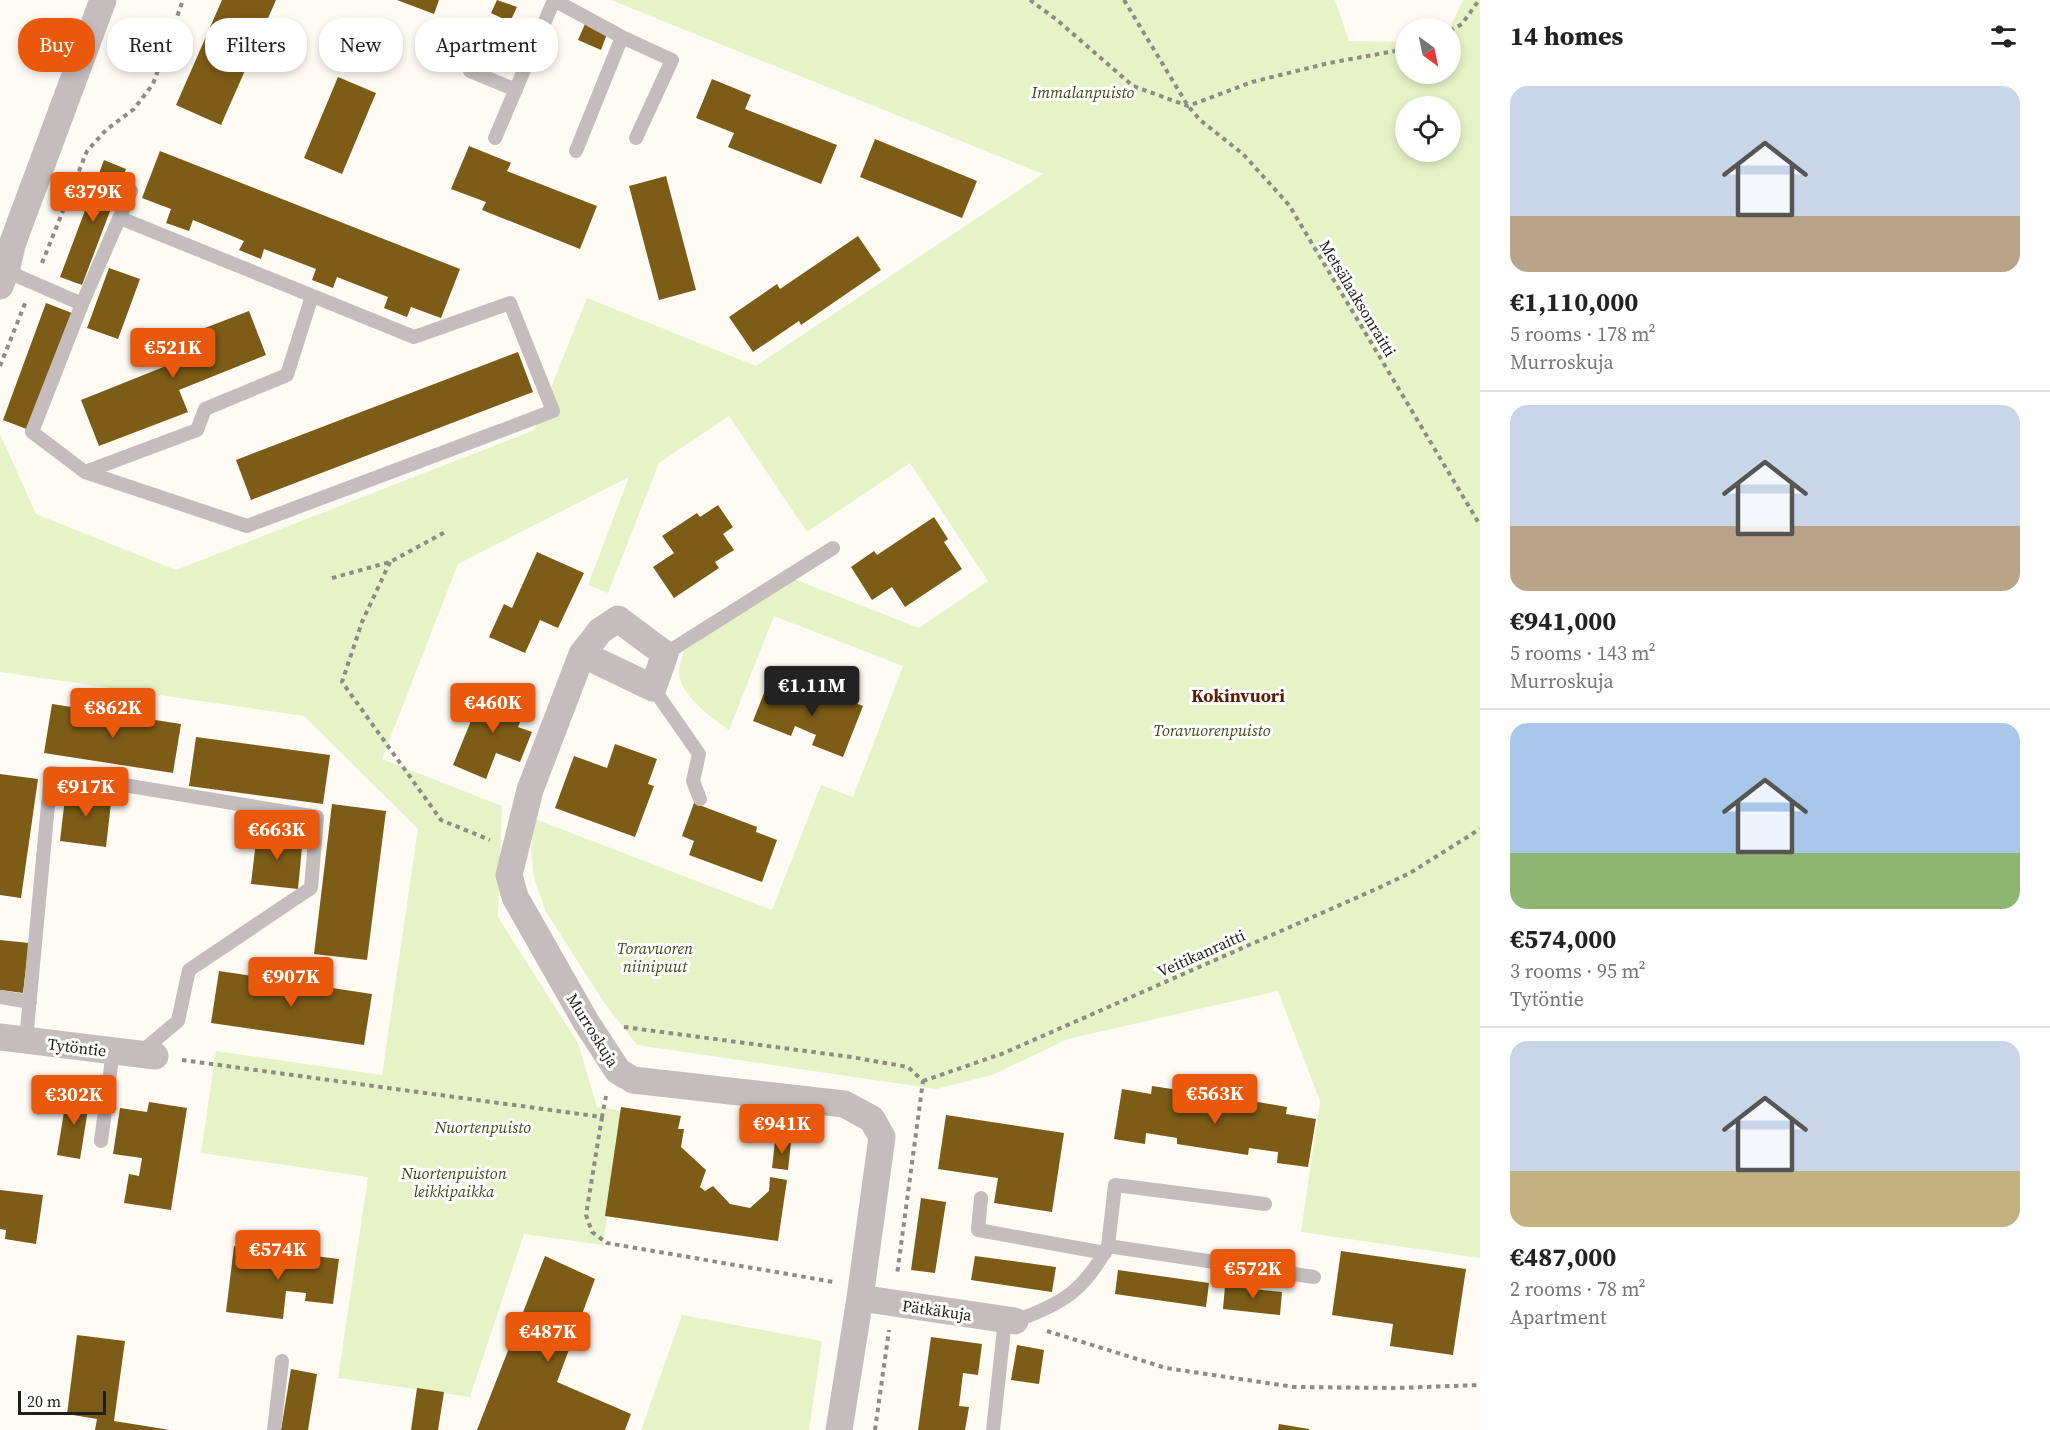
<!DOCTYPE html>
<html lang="en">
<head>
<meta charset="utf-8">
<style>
  :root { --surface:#fff; --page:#f2f2f2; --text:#222; --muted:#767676; --line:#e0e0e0; --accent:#ea580c }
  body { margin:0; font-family:"Source Serif 4",serif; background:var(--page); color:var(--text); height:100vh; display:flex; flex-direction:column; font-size:22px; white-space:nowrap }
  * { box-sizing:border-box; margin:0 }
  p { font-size:20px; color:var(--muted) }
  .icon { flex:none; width:33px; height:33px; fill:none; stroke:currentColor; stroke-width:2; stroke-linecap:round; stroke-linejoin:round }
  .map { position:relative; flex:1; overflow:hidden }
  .details { display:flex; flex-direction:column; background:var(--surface); width:570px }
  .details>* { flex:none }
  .top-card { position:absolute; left:18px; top:18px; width:570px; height:54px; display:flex; gap:12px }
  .needle { width:39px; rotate:147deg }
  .buttons { position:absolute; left:1395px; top:18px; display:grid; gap:12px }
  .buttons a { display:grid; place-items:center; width:66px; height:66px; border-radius:50%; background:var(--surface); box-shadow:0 3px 9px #0003; font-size:30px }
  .scale { position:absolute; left:18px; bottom:15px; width:88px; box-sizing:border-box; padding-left:6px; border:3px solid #201e18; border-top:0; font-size:16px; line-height:21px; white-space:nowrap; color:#201e18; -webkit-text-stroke:4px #fff; paint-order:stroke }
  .price { position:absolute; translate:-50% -51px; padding:0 14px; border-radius:6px; background:var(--accent); color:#fff; font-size:20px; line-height:39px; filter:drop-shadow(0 2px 3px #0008) }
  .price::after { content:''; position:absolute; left:50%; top:36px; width:18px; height:14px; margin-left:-9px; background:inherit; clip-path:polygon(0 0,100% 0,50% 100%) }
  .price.selected { background:#222; color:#fff }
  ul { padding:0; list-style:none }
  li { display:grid; align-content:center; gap:12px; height:318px; padding:0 30px }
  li+li { border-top:2px solid var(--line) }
  li span { display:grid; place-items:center; height:186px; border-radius:18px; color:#555 }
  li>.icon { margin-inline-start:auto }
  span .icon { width:108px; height:108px; fill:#fffc; stroke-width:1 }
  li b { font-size:26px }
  h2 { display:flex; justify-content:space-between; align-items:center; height:72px; padding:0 30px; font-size:26px }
  .chip { padding:0 21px; border-radius:24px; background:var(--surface); box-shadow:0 3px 9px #0003; font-size:21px; line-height:54px }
  .chip.selected { background:var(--accent); color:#fff }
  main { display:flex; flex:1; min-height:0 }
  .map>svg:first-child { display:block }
  .green { fill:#e6f3c6; fill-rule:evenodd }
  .building { fill:#7c5c16 }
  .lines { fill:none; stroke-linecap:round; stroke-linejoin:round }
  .path { stroke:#8e8c86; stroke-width:4; stroke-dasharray:4.5 4.5; stroke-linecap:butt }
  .lane { stroke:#c5bdbd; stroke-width:14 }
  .street { stroke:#c5bdbd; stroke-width:27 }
  .labels { text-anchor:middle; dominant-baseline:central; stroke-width:6; stroke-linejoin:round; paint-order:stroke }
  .park-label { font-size:16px; font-style:italic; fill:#3e4917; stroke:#fff }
  .street-label { font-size:16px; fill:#201e18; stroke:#fff }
  .neighbourhood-label { font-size:18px; font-weight:bold; fill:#5e1e04; stroke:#fff }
</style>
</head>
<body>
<main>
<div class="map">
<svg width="1480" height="1430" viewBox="0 0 1480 1430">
  <rect width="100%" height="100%" fill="#fefbf5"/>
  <path class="green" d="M611,0H1335L1349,41L1405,42L1406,74H1450V28H1447L1450,27L1463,0H1480V1258L1301,1232L1320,1101L1278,991L1068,1039L992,1075L936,1089L637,1045L605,1004L546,912L534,878L531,849L535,819L772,910L821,785L853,797L903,666L774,616L729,730C712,718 677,694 679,669C680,663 683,656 684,651L791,578L919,628L988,581L910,463L807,532L729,416L659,463L608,593L588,585L629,477L458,564L382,759L502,806L498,917L578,1043L597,1107L622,1111L603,1245L524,1234L470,1397L338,1378L368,1177L201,1153L216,1051L382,1075L418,829L304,716L0,672V434L36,514L176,570L534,430L587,298L756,366L1043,174ZM1406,106H1450V152H1406Z
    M682,1315L822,1341L809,1430H641Z"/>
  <path class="building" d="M222,0H276L221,125L176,105Z
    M397,0H439L434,14Z
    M497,0L517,7L510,22L491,13Z
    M585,24L607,34L601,50L578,40Z
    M338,77L376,93L342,174L304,158Z
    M712,79L751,95L745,109L837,145L821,184L728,147L734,133L696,118Z
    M875,139L977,181L962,218L860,177Z
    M469,146L511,163L507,171L597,206L580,249L482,210L486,202L451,189Z
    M160,151L460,269L441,318L411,307L407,317L384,308L388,297L337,277L333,288L312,280L316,269L264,249L261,259L239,250L244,241L193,220L189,231L166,223L171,209L142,198Z
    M104,160L126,169L82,285L60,277Z
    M666,176L696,290L659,300L629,186Z
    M858,236L881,270L801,325L799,321L753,352L729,317L777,284L780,289Z
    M109,268L140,279L118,339L87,328Z
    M46,303L72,313L29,430L3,420Z
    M249,311L266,355L179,390L188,412L99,446L81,400L166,366L158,346Z
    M518,352L533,392L251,500L236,460Z
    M718,505L733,527L723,534L734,550L715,562L719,568L674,598L653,567L674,553L662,536L697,513L700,517Z
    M934,517L948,539L944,542L962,569L905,607L892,587L872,600L851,567L874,551L877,555Z
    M537,552L584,573L558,628L540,620L525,653L489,637L504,604L512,608Z
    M804,683L863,706L843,757L812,745L816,735L795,726L791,736L753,721L766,688L798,700Z
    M484,689L527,706L518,727L532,732L520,762L496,753L486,779L453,765Z
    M52,704L181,724L173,773L44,753Z
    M196,737L330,755L323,804L189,786Z
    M615,744L657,759L648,784L654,786L635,837L555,808L574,756L607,768Z
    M0,774L38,779L21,898L0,895Z
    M66,789L112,794L106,847L60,841Z
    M694,803L757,827L756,832L777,840L762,882L689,855L694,841L682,836Z
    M332,804L386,811L367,960L314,954Z
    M257,832L303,837L298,889L251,884Z
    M0,940L29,943L23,993L0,990Z
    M219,971L372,994L364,1045L211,1023Z
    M1152,1086L1185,1091L1184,1098L1251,1109L1252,1101L1287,1107L1286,1114L1316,1119L1308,1167L1277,1163L1278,1152L1249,1148L1248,1155L1177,1144V1138L1146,1133L1145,1144L1114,1139L1122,1089L1151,1094Z
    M67,1093L90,1097L80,1159L57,1155Z
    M149,1102L187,1108L171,1210L124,1203L129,1174L139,1176L142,1158L113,1154L120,1108L147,1112Z
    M621,1107L681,1116L678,1129H684L681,1147L706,1170L700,1187L705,1191L713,1186L730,1204L750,1208L769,1191L770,1177L787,1180L778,1241L605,1216Z
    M946,1115L1064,1133L1052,1212L994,1203L998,1178L938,1169Z
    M775,1141L791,1142L788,1170L772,1168Z
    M0,1190L43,1195L36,1244L5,1239L6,1230L0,1229Z
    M921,1198L946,1202L935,1273L911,1270Z
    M234,1246L339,1259L333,1304L305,1301L306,1293L286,1291L283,1319L226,1312Z
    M1341,1251L1466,1269L1453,1355L1390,1346L1393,1324L1332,1315Z
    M545,1256L595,1279L557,1382L631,1414L625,1430H477Z
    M975,1256L1056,1267L1052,1292L971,1280Z
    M1118,1270L1209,1283L1206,1307L1115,1294Z
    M1225,1286L1282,1292L1280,1315L1223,1309Z
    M77,1335L125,1341L114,1421L170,1430H95L97,1419L67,1414Z
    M931,1337L982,1344L978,1375L963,1373L959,1406L969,1407L965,1430H918Z
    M1017,1345L1044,1350L1039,1384L1011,1380Z
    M291,1369L317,1374L308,1430H281Z
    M417,1388L444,1392L438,1430H411Z
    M1279,1424L1309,1429V1430H1278Z"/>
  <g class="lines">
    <path class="path" d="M1030,0L1057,20L1133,86L1188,106L1252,82L1329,63L1406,49
      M1124,0L1188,106L1200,120L1243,154L1289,205L1480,525
      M1450,31L1462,24L1479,0
      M42,263L87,151L106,130L134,109L153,84L183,0
      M0,366L26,301
      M390,562L362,622L342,682L441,820L490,840
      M332,578L390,562L447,531
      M624,1027L851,1057L908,1067L923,1081L897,1275
      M182,1060L602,1117L606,1096
      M923,1081L1004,1053L1374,890L1410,873L1480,829
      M602,1117L586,1215L592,1232L607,1243L834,1282
      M1047,1331L1166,1368L1294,1387L1396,1388L1480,1385
      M875,1430L889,1330"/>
    <path class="lane" d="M554,0L622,37L672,60L636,138
      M470,71L516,90
      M495,138L554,0
      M576,151L622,37
      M120,218L414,337L510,303L553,411L247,526L85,472L197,430L205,409L287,375L312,296
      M6,271L82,304
      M85,472L32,432L82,304L131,191
      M665,654L833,548
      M653,688L699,754L693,781L700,799
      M0,997L30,1002
      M26,1040L51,773L317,817L311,888L189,970L178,1021L140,1053
      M101,1141L113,1051
      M981,1198L978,1230L1105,1253
      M1108,1246L1115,1185L1265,1204
      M1015,1321C1062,1304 1084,1291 1108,1246L1314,1277
      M274,1430L282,1361
      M993,1430L1005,1320"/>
    <path class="street" d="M0,286L6,271L13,242L103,0
      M582,654L653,688L665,654L618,619L600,631L582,654L530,790L509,875L515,897L586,1022L618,1071L633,1080L844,1104L872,1119L882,1137L860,1298L839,1430
      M0,1037L155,1056
      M860,1298L1015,1321"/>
  </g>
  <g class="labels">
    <g class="park-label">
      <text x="1083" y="92">Immalanpuisto</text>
      <text x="1212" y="730">Toravuorenpuisto</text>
      <text x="655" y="948">Toravuoren<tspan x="655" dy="18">niinipuut</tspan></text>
      <text x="483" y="1127">Nuortenpuisto</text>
      <text x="454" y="1173">Nuortenpuiston<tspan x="454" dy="18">leikkipaikka</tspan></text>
    </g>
    <g class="street-label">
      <text transform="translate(1358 298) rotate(59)">Metsälaaksonraitti</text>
      <text transform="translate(1201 953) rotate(-24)">Veitikanraitti</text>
      <text transform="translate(593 1030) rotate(58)">Murroskuja</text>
      <text transform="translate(77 1047) rotate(7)">Tytöntie</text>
      <text transform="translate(937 1310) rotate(8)">Pätkäkuja</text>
    </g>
    <g class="neighbourhood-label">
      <text x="1238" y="695">Kokinvuori</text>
    </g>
  </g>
</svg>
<div class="buttons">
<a><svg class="needle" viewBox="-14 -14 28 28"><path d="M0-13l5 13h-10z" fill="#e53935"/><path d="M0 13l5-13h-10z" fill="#767676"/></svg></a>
<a><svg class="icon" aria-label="locate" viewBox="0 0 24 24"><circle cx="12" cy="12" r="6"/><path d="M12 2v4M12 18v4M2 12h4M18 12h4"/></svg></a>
</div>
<div class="scale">20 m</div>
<b class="price" style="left:93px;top:223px">€379K</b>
<b class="price" style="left:173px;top:379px">€521K</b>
<b class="price selected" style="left:812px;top:717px">€1.11M</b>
<b class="price" style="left:493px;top:734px">€460K</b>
<b class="price" style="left:113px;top:739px">€862K</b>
<b class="price" style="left:86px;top:818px">€917K</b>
<b class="price" style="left:277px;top:861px">€663K</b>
<b class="price" style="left:291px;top:1008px">€907K</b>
<b class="price" style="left:1215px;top:1125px">€563K</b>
<b class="price" style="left:74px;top:1126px">€302K</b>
<b class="price" style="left:782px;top:1155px">€941K</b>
<b class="price" style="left:278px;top:1281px">€574K</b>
<b class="price" style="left:1253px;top:1300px">€572K</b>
<b class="price" style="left:548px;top:1363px">€487K</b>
<div class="top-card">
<a class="chip selected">Buy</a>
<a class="chip">Rent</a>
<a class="chip">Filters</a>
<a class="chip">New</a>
<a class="chip">Apartment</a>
</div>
</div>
<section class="details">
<h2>14 homes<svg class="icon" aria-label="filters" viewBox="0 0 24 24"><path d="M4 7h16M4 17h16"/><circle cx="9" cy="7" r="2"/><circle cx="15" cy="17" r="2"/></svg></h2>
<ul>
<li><span style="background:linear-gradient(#c9d6e8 70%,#b9a48a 0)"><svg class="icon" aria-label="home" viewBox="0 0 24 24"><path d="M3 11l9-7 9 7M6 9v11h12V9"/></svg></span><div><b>€1,110,000</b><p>5 rooms · 178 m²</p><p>Murroskuja</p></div></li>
<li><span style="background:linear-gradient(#c9d6e8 65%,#b9a48a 0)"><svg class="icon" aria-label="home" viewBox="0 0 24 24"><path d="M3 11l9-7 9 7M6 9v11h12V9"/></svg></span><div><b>€941,000</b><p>5 rooms · 143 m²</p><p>Murroskuja</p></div></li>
<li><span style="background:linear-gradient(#a9c7e8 70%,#8fb573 0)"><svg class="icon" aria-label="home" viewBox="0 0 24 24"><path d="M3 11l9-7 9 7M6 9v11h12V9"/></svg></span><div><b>€574,000</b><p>3 rooms · 95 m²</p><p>Tytöntie</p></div></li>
<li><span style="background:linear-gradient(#c9d6e8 70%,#c2b280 0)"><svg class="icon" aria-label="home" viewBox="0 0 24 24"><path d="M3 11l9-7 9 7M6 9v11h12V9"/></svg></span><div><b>€487,000</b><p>2 rooms · 78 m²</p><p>Apartment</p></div></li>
</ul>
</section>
</main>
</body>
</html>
